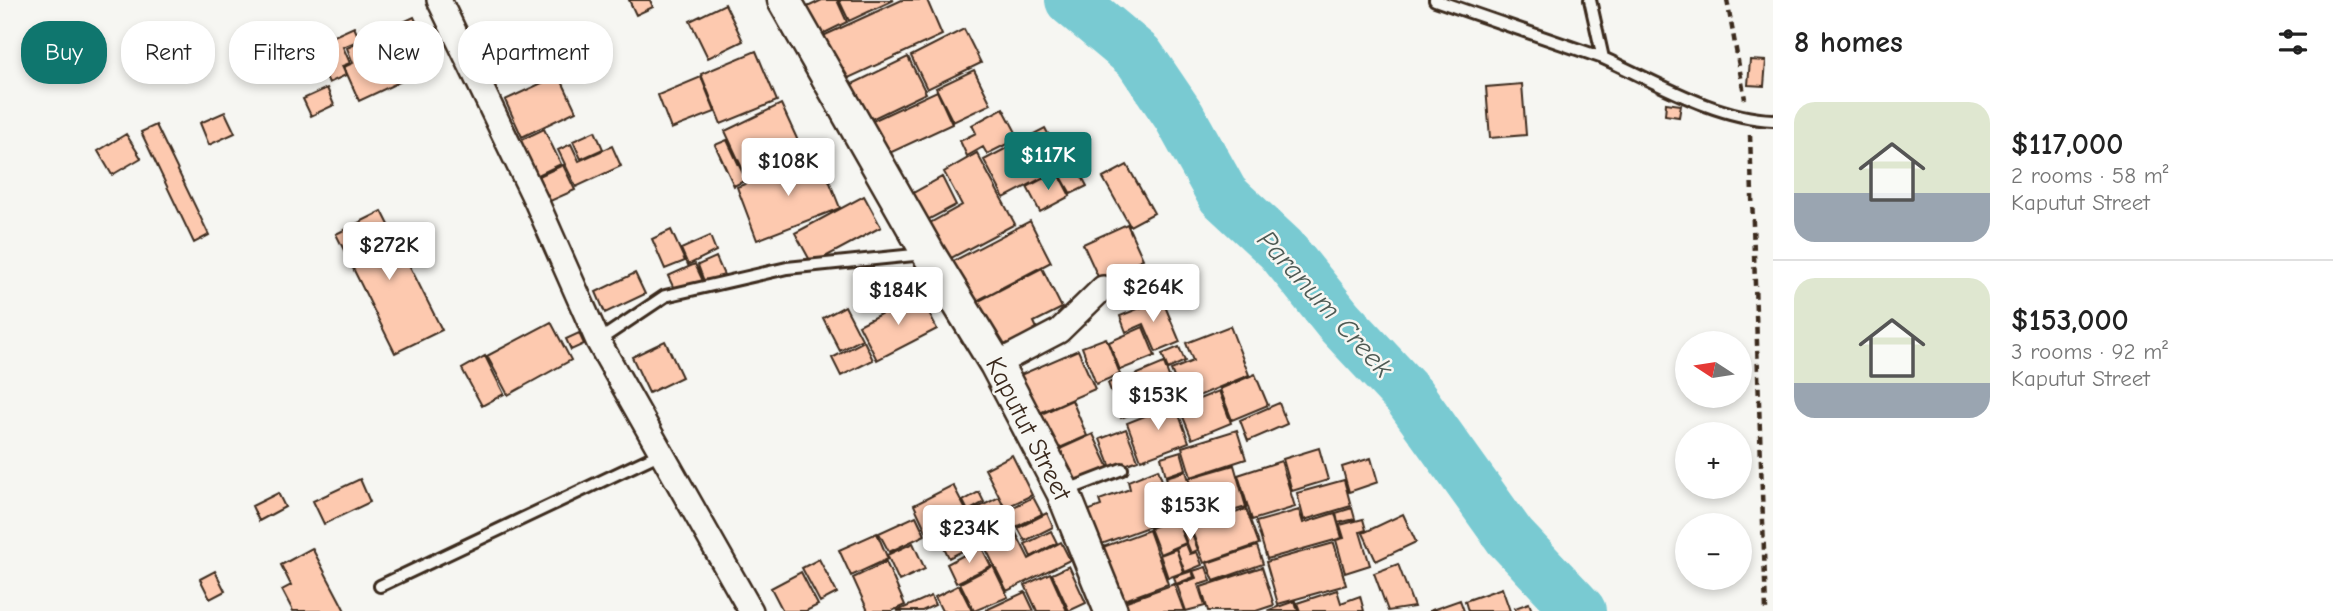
<!DOCTYPE html>
<html lang="en">
<head>
<meta charset="utf-8">
<style>
  :root { --surface:#fff; --page:#f6f6f6; --text:#222; --muted:#767676; --line:#e0e0e0; --accent:#0f766e }
  body { margin:0; font-family:"Comic Neue",sans-serif; background:var(--page); color:var(--text); height:100vh; display:flex; flex-direction:column; font-size:26px; white-space:nowrap }
  * { box-sizing:border-box; margin:0 }
  p { font-size:23px; color:var(--muted) }
  .icon { flex:none; width:38px; height:38px; fill:none; stroke:currentColor; stroke-width:2; stroke-linecap:round; stroke-linejoin:round }
  .map { position:relative; flex:1; overflow:hidden }
  .side { display:flex; flex-direction:column; background:var(--surface); width:560px }
  .side>* { flex:none }
  .guide { position:absolute; left:21px; top:21px; width:665px; height:63px; display:flex; gap:14px }
  .needle { width:46px; rotate:282deg }
  .fabs { position:absolute; left:1675px; top:331px; display:grid; gap:14px }
  .fabs a { display:grid; place-items:center; width:77px; height:77px; border-radius:50%; background:var(--surface); box-shadow:0 4px 10px #0003; font-size:35px }
  .price { position:absolute; translate:-50% -60px; padding:0 16px; border-radius:7px; background:#fff; color:#222; font-size:23px; line-height:46px; filter:drop-shadow(0 2px 4px #0008) }
  .price::after { content:''; position:absolute; left:50%; top:42px; width:21px; height:16px; margin-left:-10px; background:inherit; clip-path:polygon(0 0,100% 0,50% 100%) }
  .price.on { background:var(--accent); color:#fff }
  ul { padding:0; list-style:none }
  li { display:flex; align-items:center; gap:21px; height:175px; padding:0 21px }
  li+li { border-top:2px solid var(--line) }
  li span { display:grid; place-items:center; flex:none; width:196px; height:140px; border-radius:21px; color:#555 }
  li>.icon { margin-inline-start:auto }
  span .icon { width:84px; height:84px; fill:#fffc; stroke-width:1 }
  li b { font-size:30px }
  h2 { display:flex; justify-content:space-between; align-items:center; height:84px; padding:0 21px; font-size:30px }
  .chip { padding:0 24px; border-radius:28px; background:var(--surface); box-shadow:0 4px 10px #0003; font-size:24px; line-height:63px }
  .chip.on { background:var(--accent); color:#fff }
  main { display:flex; flex:1; min-height:0 }
  .map>svg:first-child { display:block }
  .lines { fill:none; stroke-linecap:round; stroke-linejoin:round }
  .river { stroke:#79cad2; stroke-width:52 }
  .building { fill:#fdc9af; stroke:#3b2a1e; stroke-width:2 }
  .lane-casing { stroke:#3b2a1e; stroke-width:16 }
  .street-casing { stroke:#3b2a1e; stroke-width:28 }
  .secondary-casing { stroke:#3b2a1e; stroke-width:37 }
  .path { stroke:#3b2a1e; stroke-width:4.5; stroke-dasharray:7 5; stroke-linecap:butt }
  .lane { stroke:#f6f6f2; stroke-width:10 }
  .street { stroke:#f6f6f2; stroke-width:23 }
  .secondary { stroke:#f6f6f2; stroke-width:32 }
  .labels { text-anchor:middle; dominant-baseline:central; stroke-width:5; stroke-linejoin:round; paint-order:stroke }
  .street-label { font-size:26px; fill:#3b2a1e; stroke:#f6f6f2 }
  .water-label { font-size:28px; font-style:italic; fill:#4e5a54; stroke:#f6f6f2 }
</style>
</head>
<body>
<main>
<div class="map">
<svg width="1773" height="611" viewBox="0 0 1773 611">
  <rect width="100%" height="100%" fill="#f6f6f2"/>
  <filter id="ink" filterUnits="userSpaceOnUse"><feTurbulence type="fractalNoise" baseFrequency=".0143" numOctaves="2"/><feDisplacementMap in="SourceGraphic" scale="14" xChannelSelector="R" yChannelSelector="G"/><feConvolveMatrix kernelMatrix="1 2 1 2 8 2 1 2 1" color-interpolation-filters="sRGB"/></filter>
  <g filter="url(#ink)">
    <g class="lines">
      <path class="river" d="M1071,0L1139,57L1179,116L1223,195L1281,249L1338,320L1409,396L1510,537L1580,611"/>
    </g>
    <path class="building" d="M629,0H650L653,7L636,15Z
      M822,0H837L847,22L810,40L797,12Z
      M839,0H894L849,21Z
      M902,0H927L942,35L842,81L823,36Z
      M725,4L743,41L708,58L690,21Z
      M414,17L436,65L359,101L344,67L353,63L347,48Z
      M354,27L360,40L343,47L350,63L342,66L346,75L329,83L312,46Z
      M964,29L981,63L927,89L911,56Z
      M756,51L777,101L721,124L701,74Z
      M908,57L926,93L857,126L840,90Z
      M1750,60L1766,61L1764,86L1748,85Z
      M974,70L991,104L953,122L936,88Z
      M559,75L576,111L522,137L505,100Z
      M701,77L715,112L671,129L658,95Z
      M1522,84L1526,135L1490,138L1486,87Z
      M327,88L334,105L311,116L303,99Z
      M937,91L952,124L881,157L866,124Z
      M1666,103L1681,105L1679,117L1665,115Z
      M781,104L804,154L748,181L725,131Z
      M1003,108L1019,138L987,154L983,147L967,156L960,141L976,133L972,125Z
      M225,112L235,133L209,145L200,123Z
      M156,125L209,235L194,243L141,132Z
      M1045,128L1065,166L1004,198L984,160Z
      M544,129L561,164L536,176L519,141Z
      M595,131L603,149L581,159L573,141Z
      M126,134L141,158L112,175L98,151Z
      M727,140L746,180L734,186L715,145Z
      M571,144L579,161L612,146L621,166L576,187L558,150Z
      M977,153L1015,224L940,264L921,228L962,205L944,172Z
      M819,155L840,208L757,240L737,187Z
      M1074,162L1087,186L1071,194L1058,171Z
      M563,165L575,190L548,202L537,177Z
      M1127,165L1154,213L1130,226L1103,178Z
      M1057,171L1070,196L1040,212L1027,187Z
      M942,177L956,205L920,224L906,197Z
      M864,196L881,227L812,264L795,233Z
      M382,211L442,330L395,353L336,234Z
      M1030,221L1051,262L965,307L944,266Z
      M1127,224L1143,259L1099,279L1083,244Z
      M671,230L685,261L665,269L652,239Z
      M710,236L716,251L688,265L681,249Z
      M716,257L724,275L705,284L698,265Z
      M695,264L703,281L676,293L668,276Z
      M1147,264L1154,284L1118,299L1110,278Z
      M1042,268L1062,308L1034,322L1041,337L1000,358L973,304Z
      M635,273L645,294L605,313L596,292Z
      M919,294L937,329L877,360L859,325Z
      M1162,299L1180,342L1156,352L1144,324L1126,332L1120,316Z
      M845,306L862,339L840,351L823,318Z
      M551,322L571,360L508,395L487,356Z
      M1230,326L1249,375L1184,402L1171,370L1193,361L1186,343Z
      M1143,327L1155,356L1120,370L1109,342Z
      M579,333L584,344L571,350L566,339Z
      M1106,338L1120,374L1096,384L1082,347Z
      M665,341L682,377L649,393L632,357Z
      M864,341L873,360L841,376L832,358Z
      M1179,347L1185,361L1168,369L1162,354Z
      M1078,350L1095,389L1035,415L1018,376Z
      M485,356L504,394L482,406L462,369Z
      M1164,363L1177,398L1136,415L1123,380Z
      M1255,374L1268,405L1232,420L1220,389Z
      M1121,378L1134,413L1121,418L1108,383Z
      M1219,391L1231,423L1192,439L1179,407Z
      M1072,400L1087,436L1055,450L1039,415Z
      M1279,403L1287,424L1248,441L1240,420Z
      M1175,404L1189,442L1141,460L1127,423Z
      M1126,429L1138,460L1112,470L1100,439Z
      M1237,430L1246,459L1191,477L1182,447Z
      M1093,434L1109,468L1066,487L1051,453Z
      M1319,448L1328,480L1292,491L1283,459Z
      M1181,451L1186,469L1166,476L1161,457Z
      M1012,455L1032,495L1005,508L985,469Z
      M1371,458L1378,482L1349,492L1342,467Z
      M1281,461L1295,507L1252,520L1238,475Z
      M1234,465L1246,507L1202,520L1189,478Z
      M1158,469L1175,517L1099,545L1087,511L1101,506L1099,500L1130,489L1128,481Z
      M1186,471L1198,509L1177,515L1166,477Z
      M360,479L370,502L324,524L313,501Z
      M1344,480L1351,506L1304,520L1297,493Z
      M953,485L967,512L927,533L914,505Z
      M979,492L984,502L968,511L963,501Z
      M278,493L285,507L259,521L252,506Z
      M999,497L1014,527L977,546L962,516Z
      M1033,497L1042,514L1016,527L1008,510Z
      M1352,508L1355,519L1338,523L1336,513Z
      M1246,509L1259,544L1204,563L1191,529Z
      M1197,510L1202,523L1181,531L1186,543L1160,554L1150,528Z
      M1299,510L1303,523L1335,513L1342,538L1267,559L1256,522Z
      M1047,513L1053,527L1025,541L1018,528Z
      M1403,514L1416,542L1376,561L1363,533Z
      M916,516L925,535L889,552L879,533Z
      M960,518L974,545L949,558L936,530Z
      M1363,519L1366,530L1360,532L1370,565L1345,573L1336,540L1344,538L1340,525Z
      M1014,529L1029,559L1061,542L1070,560L1007,591L984,545Z
      M1149,530L1168,584L1122,601L1103,547Z
      M1190,530L1198,550L1191,553L1183,533Z
      M1051,531L1057,543L1031,557L1025,544Z
      M877,533L888,559L851,576L839,550Z
      M913,543L925,569L899,581L887,555Z
      M1334,543L1346,585L1278,604L1266,562Z
      M1186,544L1190,554L1197,552L1202,565L1185,572L1176,548Z
      M981,546L991,566L956,583L947,564Z
      M1257,546L1263,564L1214,581L1207,563Z
      M312,548L341,603L345,611H293L282,590L291,585L281,565Z
      M1176,549L1184,572L1168,578L1160,555Z
      M819,559L837,593L820,602L802,568Z
      M886,562L905,605L892,611H868L853,578Z
      M1398,564L1414,607L1388,611L1374,573Z
      M993,566L1008,597L974,611L960,583Z
      M1069,566L1086,603L1069,611L1052,574Z
      M1206,567L1211,581L1198,585L1205,606L1186,611L1177,585L1196,578L1193,571Z
      M1262,567L1274,605L1256,611H1208L1201,587Z
      M215,571L225,591L210,599L200,579Z
      M1192,571L1194,577L1176,584L1174,577Z
      M801,572L818,605L806,611H783L771,588Z
      M1050,573L1067,611H1037L1025,585Z
      M1174,584L1184,611H1127L1124,602Z
      M959,585L972,611H942L935,597Z
      M1502,588L1510,611H1468L1465,601Z
      M1337,590L1341,603L1360,596L1364,611H1300L1297,603Z
      M1025,592L1034,611H986V610Z
      M931,596L935,605L922,611H897Z
      M1460,600L1464,611H1429Z
      M1295,601L1298,611H1270L1269,610Z
      M1529,603L1532,611H1516L1515,608Z"/>
    <g class="lines">
      <g class="lane-casing">
        <path id="lane" d="M1435,0L1603,58
          M1590,0L1603,58C1656,82 1715,118 1773,120
          M598,341L665,296L787,268L924,254
          M1065,491L1122,469
          M380,586L661,453"/>
      </g>
      <g class="street-casing">
        <path id="street" d="M439,0L537,203L598,341L751,611
          M996,364L1059,331L1103,288"/>
      </g>
      <g class="secondary-casing">
        <path id="secondary" d="M784,0L928,253L996,364L1063,492L1111,611"/>
      </g>
      <path class="path" d="M1727,0L1745,99
        M1750,135L1766,611"/>
      <use href="#lane" class="lane"/>
      <use href="#street" class="street"/>
      <use href="#secondary" class="secondary"/>
    </g>
  </g>
  <g class="labels">
    <g class="street-label">
      <text transform="translate(1028 429) rotate(63)">Kaputut Street</text>
    </g>
    <g class="water-label">
      <text transform="translate(1325 304) rotate(48)">Paranum Creek</text>
    </g>
  </g>
</svg>
<div class="fabs">
<a><svg class="needle" viewBox="-14 -14 28 28"><path d="M0-13l5 13h-10z" fill="#e53935"/><path d="M0 13l5-13h-10z" fill="#767676"/></svg></a>
<a>+</a>
<a>−</a>
</div>
<b class="price on" style="left:1048px;top:192px">$117K</b>
<b class="price" style="left:788px;top:198px">$108K</b>
<b class="price" style="left:389px;top:282px">$272K</b>
<b class="price" style="left:1153px;top:324px">$264K</b>
<b class="price" style="left:898px;top:327px">$184K</b>
<b class="price" style="left:1158px;top:432px">$153K</b>
<b class="price" style="left:1190px;top:542px">$153K</b>
<b class="price" style="left:969px;top:565px">$234K</b>
<div class="guide">
<a class="chip on">Buy</a>
<a class="chip">Rent</a>
<a class="chip">Filters</a>
<a class="chip">New</a>
<a class="chip">Apartment</a>
</div>
</div>
<section class="side">
<h2>8 homes<svg class="icon" aria-label="filters" viewBox="0 0 24 24"><path d="M4 7h16M4 17h16"/><circle cx="9" cy="7" r="2"/><circle cx="15" cy="17" r="2"/></svg></h2>
<ul>
<li><span style="background:linear-gradient(#dfe7d0 65%,#9aa5b1 0)"><svg class="icon" aria-label="home" viewBox="0 0 24 24"><path d="M3 11l9-7 9 7M6 9v11h12V9"/></svg></span><div><b>$117,000</b><p>2 rooms · 58 m²</p><p>Kaputut Street</p></div></li>
<li><span style="background:linear-gradient(#dfe7d0 75%,#9aa5b1 0)"><svg class="icon" aria-label="home" viewBox="0 0 24 24"><path d="M3 11l9-7 9 7M6 9v11h12V9"/></svg></span><div><b>$153,000</b><p>3 rooms · 92 m²</p><p>Kaputut Street</p></div></li>
</ul>
</section>
</main>
</body>
</html>
